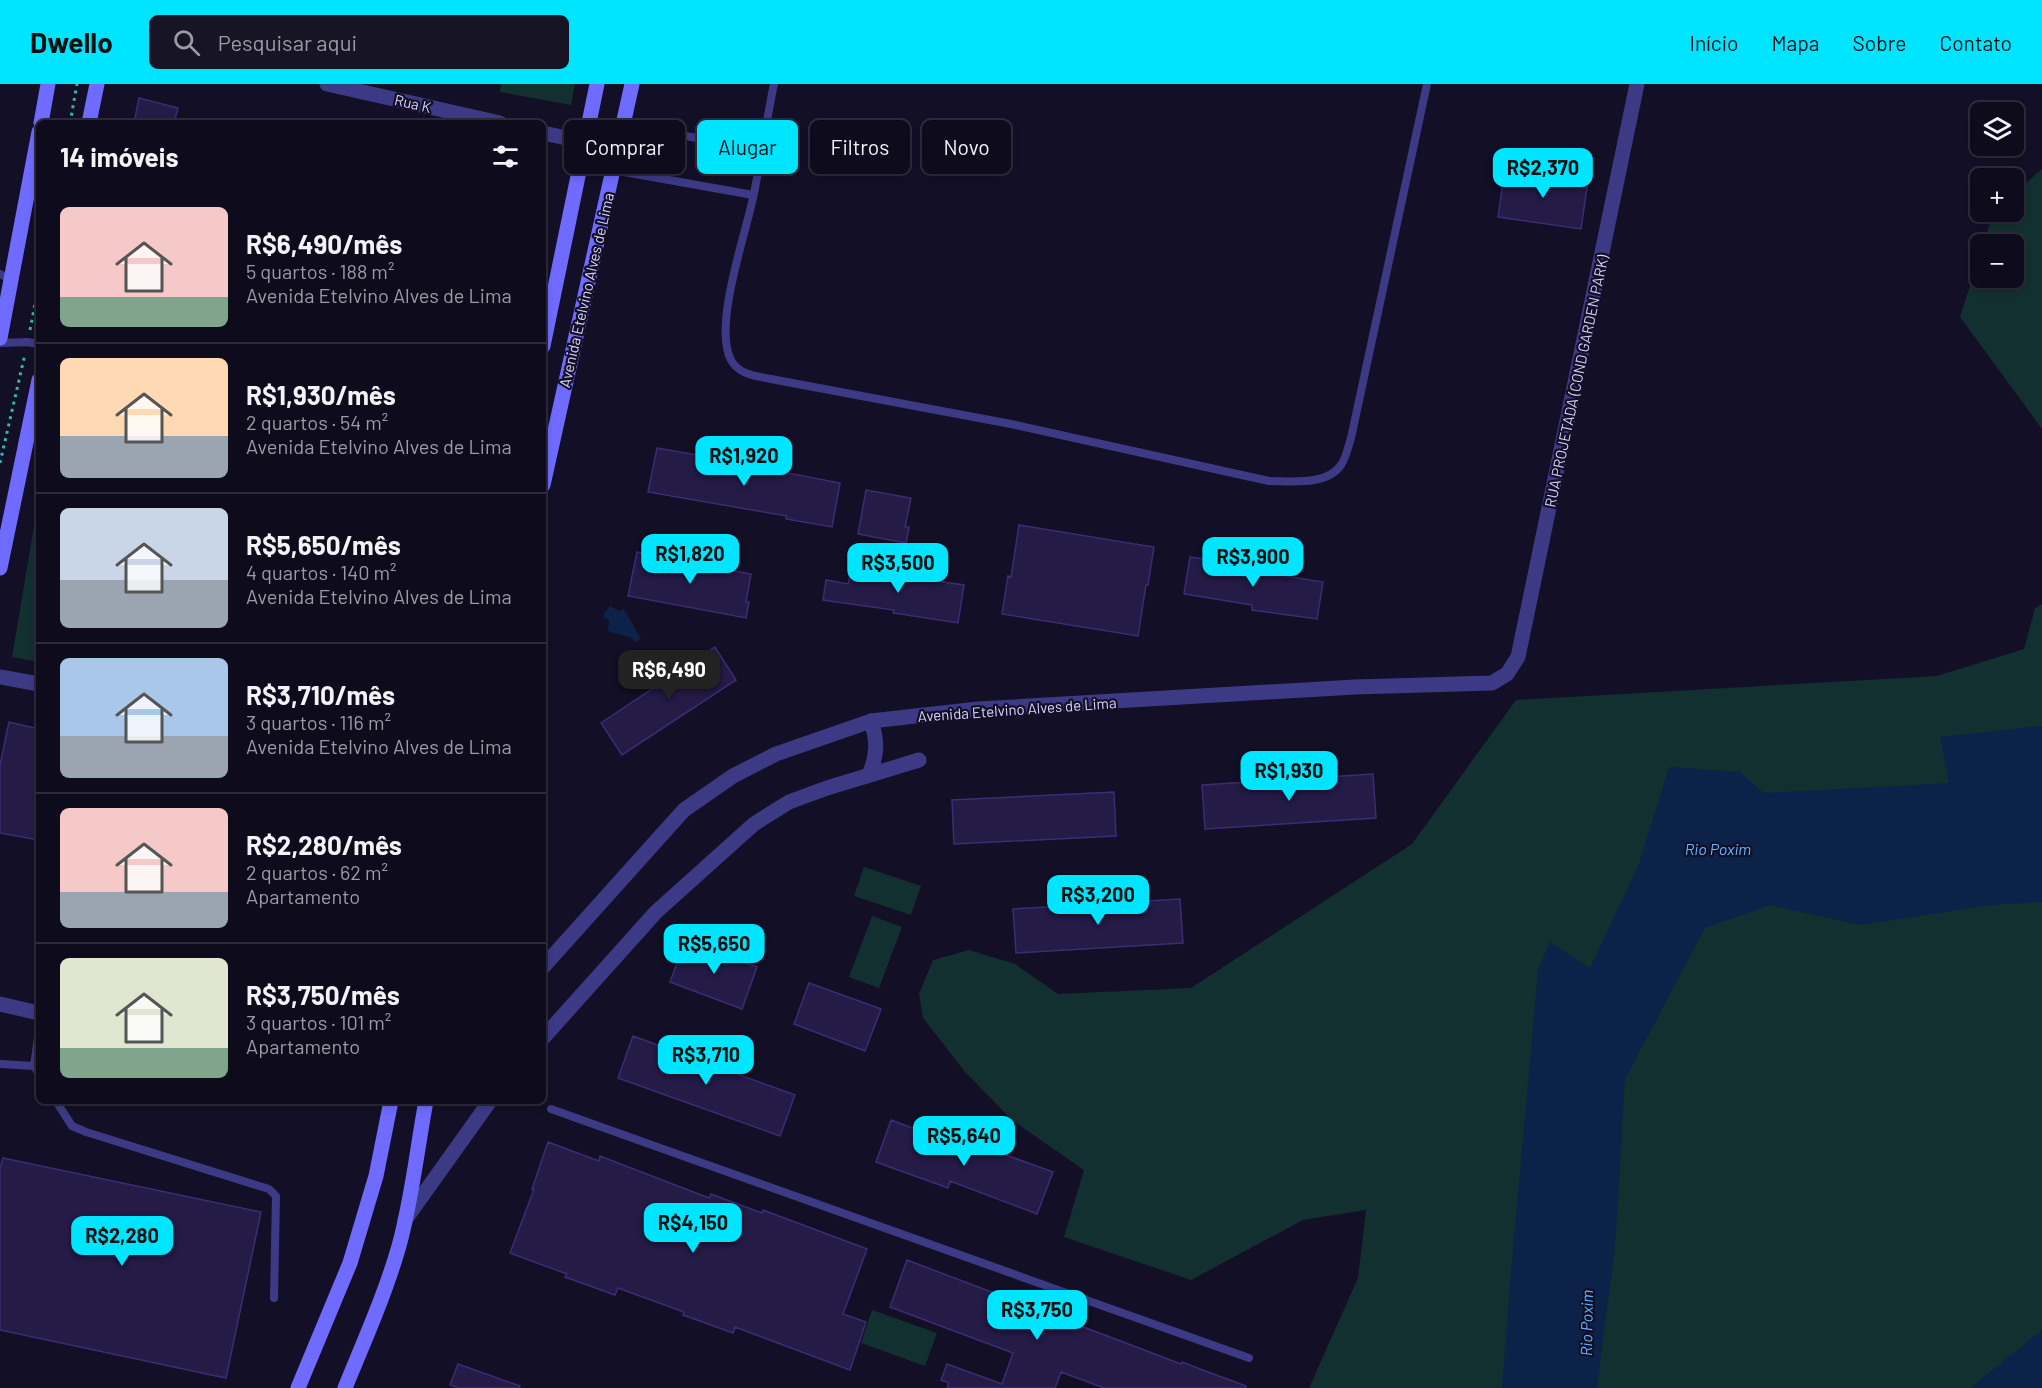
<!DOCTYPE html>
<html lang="pt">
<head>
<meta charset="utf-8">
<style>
  :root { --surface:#0e0b1c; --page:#171425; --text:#f1f3f6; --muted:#9b9ba3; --line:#2e2b3b; --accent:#00e5ff }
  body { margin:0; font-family:Barlow,sans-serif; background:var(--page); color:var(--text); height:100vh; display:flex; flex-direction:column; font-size:22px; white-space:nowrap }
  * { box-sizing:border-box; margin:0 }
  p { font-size:20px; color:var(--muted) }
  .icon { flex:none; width:33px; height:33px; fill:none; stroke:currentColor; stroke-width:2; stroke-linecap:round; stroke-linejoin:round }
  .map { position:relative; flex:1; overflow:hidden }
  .drawer { position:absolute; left:36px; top:36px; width:510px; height:984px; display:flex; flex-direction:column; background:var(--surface); border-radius:9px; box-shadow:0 3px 9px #0003,0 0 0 2px var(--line) }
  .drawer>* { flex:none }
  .banner { position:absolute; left:564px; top:36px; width:570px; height:54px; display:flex; gap:12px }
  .controls { position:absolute; left:1970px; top:18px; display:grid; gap:12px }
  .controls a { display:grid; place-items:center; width:54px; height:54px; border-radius:9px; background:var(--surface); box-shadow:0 3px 9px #0003,0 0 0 2px var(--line); font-size:30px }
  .price { position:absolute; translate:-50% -51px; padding:0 14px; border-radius:12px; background:var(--accent); color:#111; font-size:20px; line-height:39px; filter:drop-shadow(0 2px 3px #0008) }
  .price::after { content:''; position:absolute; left:50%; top:36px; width:18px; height:14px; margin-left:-9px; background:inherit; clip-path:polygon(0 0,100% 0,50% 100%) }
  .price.active { background:#222; color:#fff }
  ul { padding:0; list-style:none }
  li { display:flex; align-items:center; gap:18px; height:150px; padding:0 24px }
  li+li { border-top:2px solid var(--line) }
  li span { display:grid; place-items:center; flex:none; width:168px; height:120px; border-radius:9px; color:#555 }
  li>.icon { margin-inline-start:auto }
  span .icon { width:72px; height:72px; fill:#fffc; stroke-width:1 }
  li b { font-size:26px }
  h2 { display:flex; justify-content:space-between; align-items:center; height:72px; padding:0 24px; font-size:26px }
  .chip { padding:0 21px; border-radius:9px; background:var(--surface); box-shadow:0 3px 9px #0003,0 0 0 2px var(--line); font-size:21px; line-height:54px }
  .chip.active { background:var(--accent); color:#111 }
  header { display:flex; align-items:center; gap:36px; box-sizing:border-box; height:84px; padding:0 30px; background:var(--accent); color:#111 }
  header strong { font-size:28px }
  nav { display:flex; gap:33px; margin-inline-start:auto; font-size:21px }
  .search { width:420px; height:54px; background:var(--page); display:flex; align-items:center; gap:15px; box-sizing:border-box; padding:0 21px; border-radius:9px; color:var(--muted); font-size:22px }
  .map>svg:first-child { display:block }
  .green { fill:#12302f }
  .water { fill:#0c2248 }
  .building { fill:#241b47; stroke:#3b2d73; stroke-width:1.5 }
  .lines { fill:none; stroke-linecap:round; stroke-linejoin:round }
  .path { stroke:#2fb8b0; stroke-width:3; stroke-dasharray:3 4.5; stroke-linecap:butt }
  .service { stroke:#3d3a85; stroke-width:8 }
  .minor { stroke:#3d3a85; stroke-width:15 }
  .tertiary { stroke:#3d3a85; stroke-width:15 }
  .secondary { stroke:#6f6bff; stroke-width:15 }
  .labels { text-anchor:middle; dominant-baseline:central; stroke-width:4.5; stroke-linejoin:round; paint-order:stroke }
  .street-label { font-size:15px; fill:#d9d4ff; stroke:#130f26 }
  .water-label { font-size:16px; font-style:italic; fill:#62b6ff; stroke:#130f26 }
</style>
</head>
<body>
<header>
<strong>Dwello</strong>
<div class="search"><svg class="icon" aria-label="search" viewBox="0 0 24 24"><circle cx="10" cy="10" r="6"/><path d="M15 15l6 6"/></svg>Pesquisar aqui</div>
<nav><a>Início</a><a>Mapa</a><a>Sobre</a><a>Contato</a></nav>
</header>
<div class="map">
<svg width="2042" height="1304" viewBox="0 0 2042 1304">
  <rect width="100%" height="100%" fill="#130f26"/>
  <path class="green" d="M501,0H575L571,21L500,8Z
    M2042,85V345L1960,233L1980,170V194H2013V160H1983L1994,128H2013V110Z
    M35,436L39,437V578L12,573Z
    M2042,520V1304H1309L1358,1194L1366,1126L1303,1136L1191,1196L1064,1153L1084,1086L1013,1037L965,988L923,934L919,910L933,876L969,866L1015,880L1058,910L1191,904L1412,760L1516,616L1937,592L2024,565L2035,524Z
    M864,783L921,802L911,831L854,812Z
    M872,832L902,843L879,904L849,893Z
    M872,1226L937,1249L925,1282L861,1259Z"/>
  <path class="water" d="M610,522L619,527L624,525L641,555L635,558L632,554L608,547L609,536L603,533L605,528Z
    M2042,642V818L1991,821L1860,841L1770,821L1705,844L1625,995L1615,1164L1597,1304H1502L1510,1199L1538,886L1550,858L1590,884L1639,780L1669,683L1740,688L1764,709L1949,699L1940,653Z
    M2042,1246V1304H1970Z"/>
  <path class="building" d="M139,14L178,24L174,39H134Z
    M1505,85L1588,97L1581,145L1498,133Z
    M657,364L772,384V386L840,399L832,443L786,435L787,432L648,408Z
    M866,406L911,414L905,443H909L906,459L858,450Z
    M1019,441L1154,463L1148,501H1146L1138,552L1002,530L1008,492L1011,493Z
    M637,468L751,490L746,518H749L746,534L628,512Z
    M1190,473L1255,482L1254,487L1323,498L1317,535L1252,526V521L1184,510Z
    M852,481L894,488V491L964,501L958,539L893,529L894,526L823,516L826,496L848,500Z
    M715,563L736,596L622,671L601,639Z
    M9,638L39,645V756L0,749V681Z
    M1373,690L1376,734L1205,745L1202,701Z
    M1114,708L1116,752L954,760L952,716Z
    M1180,815L1183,859L1016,869L1013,825Z
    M685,857L757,883L742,925L670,898Z
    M809,899L881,925L865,967L794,940Z
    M633,952L795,1011L780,1052L618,994Z
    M891,1036L978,1069L981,1062L1053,1088L1037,1130L950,1097L948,1104L876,1078Z
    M548,1058L599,1077L600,1072L709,1114L711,1110L762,1129L763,1126L867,1165L843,1230L866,1238L850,1286L735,1243L733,1249L683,1231L684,1228L618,1204L615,1211L565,1193L567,1190L510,1169L534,1105H532Z
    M3,1074L261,1128L226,1294L0,1246V1084Z
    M907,1176L1181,1280L1182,1278L1200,1285L1246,1302V1304H1104L1061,1288L1055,1304H947L949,1299L941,1296L947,1280L1002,1300L1013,1269L890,1223Z
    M458,1280L520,1302L519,1304H459L450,1301Z"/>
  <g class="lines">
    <path class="path" d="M70,39L77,0
      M36,152L39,161
      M30,246L39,199
      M543,292L546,277
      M0,379L25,270"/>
    <path class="service" d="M774,0C766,38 761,76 753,114C745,152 713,242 731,276C739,291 756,292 771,295L1011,340L1269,397C1291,397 1327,402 1341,381C1346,374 1348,363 1351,354L1427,0
      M623,40L760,66
      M613,86L753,111
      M0,190L12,196
      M0,259L27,258L39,260
      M39,946L34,982L39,990
      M0,980L34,982
      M56,1017L72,1042L86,1048L269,1105L276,1112L274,1214
      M551,1025L1249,1274"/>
    <path class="minor" d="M327,0L500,39
      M543,49L585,58
      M0,593L39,600
      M871,637L978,625L1355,603L1492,599L1507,590L1518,573L1637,0
      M0,920L39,929"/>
    <path class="tertiary" d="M543,883L684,726L733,692L776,670L871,637C878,657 877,672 869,691
      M543,954L656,828L754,740L789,718L827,704L919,676
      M405,1136L490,1017"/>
    <path class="secondary" d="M41,39L48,0
      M89,39L97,0
      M0,254L39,48
      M543,262L597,0
      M543,401L632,0
      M0,484L39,296
      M298,1304L350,1179L376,1092L391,1017
      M345,1304C364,1257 385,1211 399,1162C412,1115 417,1065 426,1017"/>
  </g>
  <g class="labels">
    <g class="street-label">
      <text transform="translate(413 19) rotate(13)">Rua K</text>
      <text transform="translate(586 206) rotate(-77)">Avenida Etelvino Alves de Lima</text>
      <text transform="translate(1576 297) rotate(-78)">RUA PROJETADA (COND GARDEN PARK)</text>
      <text transform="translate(1017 625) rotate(-4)">Avenida Etelvino Alves de Lima</text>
    </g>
    <g class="water-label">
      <text x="1718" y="764">Rio Poxim</text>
      <text transform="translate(1586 1239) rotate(-89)">Rio Poxim</text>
    </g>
  </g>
</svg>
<div class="controls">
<a><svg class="icon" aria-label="layers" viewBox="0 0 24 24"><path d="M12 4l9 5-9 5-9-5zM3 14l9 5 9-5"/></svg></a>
<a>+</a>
<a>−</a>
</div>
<b class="price" style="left:1543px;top:115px">R$2,370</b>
<b class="price" style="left:744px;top:403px">R$1,920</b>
<b class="price" style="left:690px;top:501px">R$1,820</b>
<b class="price" style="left:1253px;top:504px">R$3,900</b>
<b class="price" style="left:898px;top:510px">R$3,500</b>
<b class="price active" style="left:669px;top:617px">R$6,490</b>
<b class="price" style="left:1289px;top:718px">R$1,930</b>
<b class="price" style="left:1098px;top:842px">R$3,200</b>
<b class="price" style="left:714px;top:891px">R$5,650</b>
<b class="price" style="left:706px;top:1002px">R$3,710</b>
<b class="price" style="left:964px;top:1083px">R$5,640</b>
<b class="price" style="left:693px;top:1170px">R$4,150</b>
<b class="price" style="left:122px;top:1183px">R$2,280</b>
<b class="price" style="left:1037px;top:1257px">R$3,750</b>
<div class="banner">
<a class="chip">Comprar</a>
<a class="chip active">Alugar</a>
<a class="chip">Filtros</a>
<a class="chip">Novo</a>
</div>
<section class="drawer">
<h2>14 imóveis<svg class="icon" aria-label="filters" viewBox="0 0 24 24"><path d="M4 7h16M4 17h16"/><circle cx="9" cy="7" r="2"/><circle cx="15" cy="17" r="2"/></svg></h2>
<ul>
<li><span style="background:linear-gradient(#f6c9c9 75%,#7fa58c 0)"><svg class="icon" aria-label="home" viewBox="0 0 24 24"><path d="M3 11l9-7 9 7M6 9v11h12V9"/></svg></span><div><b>R$6,490/mês</b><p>5 quartos · 188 m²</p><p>Avenida Etelvino Alves de Lima</p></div></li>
<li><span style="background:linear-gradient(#ffd9b3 65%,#9aa5b1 0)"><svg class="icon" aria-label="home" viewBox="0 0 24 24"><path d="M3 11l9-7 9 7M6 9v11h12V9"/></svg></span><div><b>R$1,930/mês</b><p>2 quartos · 54 m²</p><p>Avenida Etelvino Alves de Lima</p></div></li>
<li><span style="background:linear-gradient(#c9d6e8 60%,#9aa5b1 0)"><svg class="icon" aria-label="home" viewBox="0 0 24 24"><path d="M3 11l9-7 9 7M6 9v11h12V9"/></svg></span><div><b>R$5,650/mês</b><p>4 quartos · 140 m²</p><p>Avenida Etelvino Alves de Lima</p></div></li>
<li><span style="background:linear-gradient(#a9c7e8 65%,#9aa5b1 0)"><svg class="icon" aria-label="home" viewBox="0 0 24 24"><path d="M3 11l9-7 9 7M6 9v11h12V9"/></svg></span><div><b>R$3,710/mês</b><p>3 quartos · 116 m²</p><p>Avenida Etelvino Alves de Lima</p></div></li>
<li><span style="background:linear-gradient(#f6c9c9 70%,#9aa5b1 0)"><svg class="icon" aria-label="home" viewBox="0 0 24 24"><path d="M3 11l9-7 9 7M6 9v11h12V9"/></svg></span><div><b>R$2,280/mês</b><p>2 quartos · 62 m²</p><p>Apartamento</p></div></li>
<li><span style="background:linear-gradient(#dfe7d0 75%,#7fa58c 0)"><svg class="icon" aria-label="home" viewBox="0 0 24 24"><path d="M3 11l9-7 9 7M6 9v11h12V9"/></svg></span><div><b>R$3,750/mês</b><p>3 quartos · 101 m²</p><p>Apartamento</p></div></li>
</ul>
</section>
</div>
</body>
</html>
